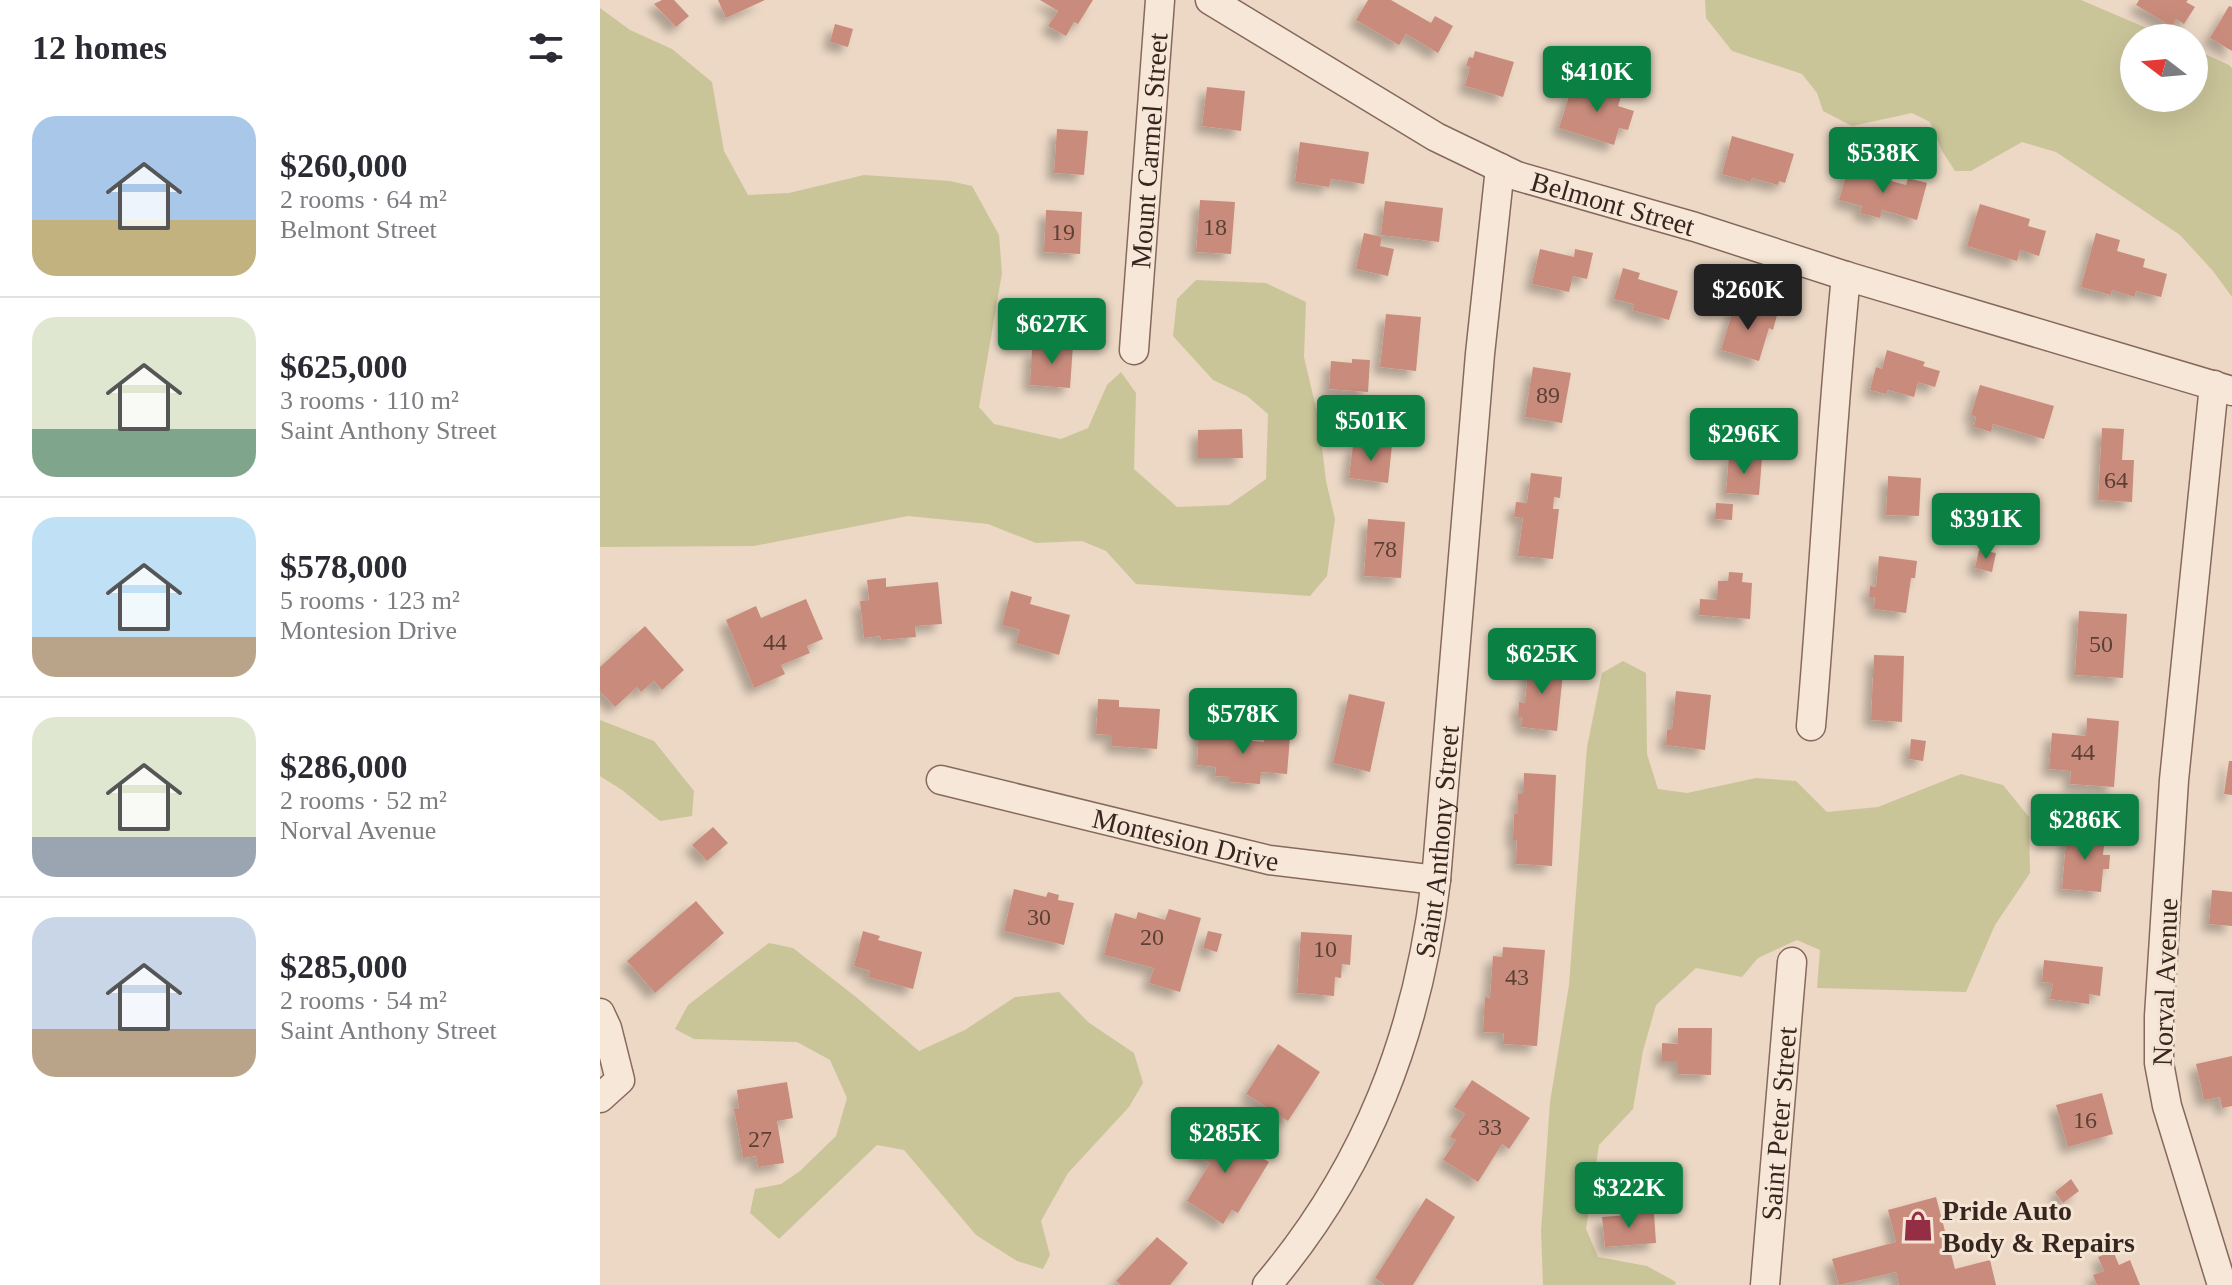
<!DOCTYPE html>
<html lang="en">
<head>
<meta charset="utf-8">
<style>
  :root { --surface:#fff; --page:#f7f7f7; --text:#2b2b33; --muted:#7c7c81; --line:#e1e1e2; --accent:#0b8043 }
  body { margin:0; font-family:Georgia,serif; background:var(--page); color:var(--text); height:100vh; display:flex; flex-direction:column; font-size:30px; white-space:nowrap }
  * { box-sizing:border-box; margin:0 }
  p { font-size:26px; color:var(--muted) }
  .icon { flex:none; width:44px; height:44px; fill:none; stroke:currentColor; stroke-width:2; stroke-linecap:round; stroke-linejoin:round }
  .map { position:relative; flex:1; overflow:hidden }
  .details { display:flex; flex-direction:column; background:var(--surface); width:600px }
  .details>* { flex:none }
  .needle { width:52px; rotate:286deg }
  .tools { position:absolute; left:1520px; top:24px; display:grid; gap:16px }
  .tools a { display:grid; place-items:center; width:88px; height:88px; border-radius:50%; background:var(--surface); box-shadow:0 8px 32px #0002; font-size:40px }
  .price { position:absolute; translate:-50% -68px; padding:0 18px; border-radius:8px; background:var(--accent); color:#fff; font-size:26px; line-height:52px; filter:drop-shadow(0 2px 4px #0008) }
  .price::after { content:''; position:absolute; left:50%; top:48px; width:24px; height:18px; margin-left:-12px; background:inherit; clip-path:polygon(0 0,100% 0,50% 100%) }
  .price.selected { background:#222; color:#fff }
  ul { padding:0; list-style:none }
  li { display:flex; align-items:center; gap:24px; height:200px; padding:0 32px }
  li+li { border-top:2px solid var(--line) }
  li span { display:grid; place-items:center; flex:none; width:224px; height:160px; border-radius:24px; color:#555 }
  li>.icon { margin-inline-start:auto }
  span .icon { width:96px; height:96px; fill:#fffc; stroke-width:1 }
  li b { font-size:34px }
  h2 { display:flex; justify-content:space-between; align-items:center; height:96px; padding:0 32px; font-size:34px }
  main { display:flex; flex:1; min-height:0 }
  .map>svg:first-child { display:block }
  .green { fill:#cac599 }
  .building { fill:#c98c7c; filter:url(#shadow) }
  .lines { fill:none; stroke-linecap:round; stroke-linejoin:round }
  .street-casing { stroke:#87695c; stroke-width:31 }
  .street { stroke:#f7e7d8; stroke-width:28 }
  .labels { text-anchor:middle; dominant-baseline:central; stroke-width:6; stroke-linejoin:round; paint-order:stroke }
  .number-label { font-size:24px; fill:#5c4036 }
  .street-label { font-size:28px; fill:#37261f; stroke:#f4e4d4 }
  .poi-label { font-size:28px; font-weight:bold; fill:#37261f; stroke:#f4e4d4; text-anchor:start }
</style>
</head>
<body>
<main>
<section class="details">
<h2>12 homes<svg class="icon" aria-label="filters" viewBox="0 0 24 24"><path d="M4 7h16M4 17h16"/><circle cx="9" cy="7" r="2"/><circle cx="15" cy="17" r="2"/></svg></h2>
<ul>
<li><span style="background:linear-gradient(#a9c7e8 65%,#c2b280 0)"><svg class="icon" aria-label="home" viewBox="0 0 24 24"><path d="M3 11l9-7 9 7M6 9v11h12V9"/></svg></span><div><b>$260,000</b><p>2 rooms · 64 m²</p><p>Belmont Street</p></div></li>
<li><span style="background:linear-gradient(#dfe7d0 70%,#7fa58c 0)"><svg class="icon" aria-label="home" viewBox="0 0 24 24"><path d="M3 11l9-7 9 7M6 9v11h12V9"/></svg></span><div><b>$625,000</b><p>3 rooms · 110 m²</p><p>Saint Anthony Street</p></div></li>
<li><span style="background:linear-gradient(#bfe0f5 75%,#b9a48a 0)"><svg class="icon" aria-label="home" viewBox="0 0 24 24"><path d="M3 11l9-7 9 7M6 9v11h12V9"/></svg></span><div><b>$578,000</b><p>5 rooms · 123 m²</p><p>Montesion Drive</p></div></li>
<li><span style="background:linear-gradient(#dfe7d0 75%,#9aa5b1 0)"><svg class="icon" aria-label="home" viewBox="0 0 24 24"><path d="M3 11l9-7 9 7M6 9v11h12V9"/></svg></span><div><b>$286,000</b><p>2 rooms · 52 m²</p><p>Norval Avenue</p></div></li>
<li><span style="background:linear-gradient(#c9d6e8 70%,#b9a48a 0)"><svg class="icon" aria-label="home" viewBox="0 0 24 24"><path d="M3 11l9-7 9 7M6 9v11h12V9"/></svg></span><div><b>$285,000</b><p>2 rooms · 54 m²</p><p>Saint Anthony Street</p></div></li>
</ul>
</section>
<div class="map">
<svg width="1632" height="1285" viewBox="0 0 1632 1285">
  <defs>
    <filter id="shadow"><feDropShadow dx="-7" dy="7" stdDeviation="4" flood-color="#0004"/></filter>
  </defs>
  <rect width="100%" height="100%" fill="#ecd8c5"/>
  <path class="green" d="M1105,0H1481L1570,38H1534V98H1594V49L1629,65L1632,68V297L1613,271L1580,235L1456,152L1422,142L1371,171H1355L1342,151L1330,122L1312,113L1252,126L1223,111L1217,93L1202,74L1132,51L1106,18Z
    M0,8L30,30L72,49L112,82L124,151L148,195L189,193L264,175L350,181L372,186L399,235L402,273L379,407L394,424L461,439L488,428L507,385L521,372L536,393L534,469L577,507L629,505L666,479L668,414L647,396L613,380L573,336L577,299L596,280L666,283L706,302L704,357L719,421L726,481L735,519L727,576L710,596L536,584L506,551L482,541L436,543L388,524L308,516L154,546L0,547Z
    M1023,661L1046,673L1047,754L1058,789L1087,793L1156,778L1196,781L1227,812L1278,807L1361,774L1403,785L1429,817L1430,873L1395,925L1366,992L1217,988L1220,950L1197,940L1158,958L1142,977L1096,968L1056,1005L1043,1051L1033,1109L999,1145L986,1229L998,1257L1047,1266L1076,1282L1075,1285H943L941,1231L950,1102L969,985L987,747L1002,673Z
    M0,720L54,741L94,791L92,816L60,821L22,790L0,776Z
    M169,943L193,948L256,997L319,1051L365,1030L415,997L459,992L488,1022L534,1053L543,1083L529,1107L468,1173L441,1221L450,1255L443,1269L417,1261L376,1235L304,1150L277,1145L179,1239L150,1213L155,1189L181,1184L200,1171L236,1136L247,1098L230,1060L197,1042L94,1039L75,1029L88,1005Z"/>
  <path class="building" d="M62,0H74L89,16L76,27L54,4Z
    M118,0H165L126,18Z
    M440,0H493L478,24L474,22L466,36L448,26L458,11Z
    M768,0H791L831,23L835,16L853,26L838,53L806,34L799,45L756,20Z
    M1539,0H1588L1586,2L1595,7L1584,24L1576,19L1572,27L1536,5Z
    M1629,6L1632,7V51L1610,38Z
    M235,24L253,29L248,47L230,42Z
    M875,51L914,62L903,97L865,86L870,67L866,66L869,57L873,58Z
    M999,81L1023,89L1018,106L1034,111L1028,130L1019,128L1014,145L959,128L971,90L994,97Z
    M607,87L645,91L641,131L602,126Z
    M457,129L488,131L484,175L454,173Z
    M1132,136L1194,154L1185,183L1179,181L1178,185L1152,178L1151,182L1122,174Z
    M700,142L769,152L764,184L731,179L729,187L695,182Z
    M1248,169L1306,185L1308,178L1327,183L1317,220L1282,210L1280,218L1260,213L1262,206L1239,200Z
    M600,200L635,202L631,254L596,252Z
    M785,201L843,208L839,242L781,235Z
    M1380,204L1430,219L1428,226L1446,231L1439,256L1420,250L1417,261L1367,246Z
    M446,210L482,212L480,254L444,252Z
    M764,233L782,237L780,246L794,249L788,276L756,269Z
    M1496,233L1520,240L1517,251L1545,259L1543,267L1567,274L1561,297L1536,291L1535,297L1512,290L1511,295L1481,287Z
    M940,249L974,257L975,249L993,253L987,279L973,276L969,292L932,284Z
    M1023,268L1040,273L1038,279L1078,291L1069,320L1032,310L1034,304L1014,299Z
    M1135,303L1177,315L1173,330L1169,328L1159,361L1121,350Z
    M786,314L821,317L816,371L780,367Z
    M450,343L473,345L470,388L430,385L432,349L449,350Z
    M1287,350L1325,362L1323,366L1340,371L1335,387L1318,382L1314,397L1288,390L1286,394L1270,390L1276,367L1282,369Z
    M752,359L770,360L768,392L729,389L731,361L752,363Z
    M933,367L971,373L962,423L925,417Z
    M1380,385L1454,406L1444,439L1393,424L1391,432L1374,427L1376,417L1371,415Z
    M1502,428L1524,429L1522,460H1534L1532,502L1498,500Z
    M642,429L643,458H598V430Z
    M758,441L765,442V447L777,449V444L792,445L788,483L749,478L753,445L757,446Z
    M1129,456L1162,458L1159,495L1126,493Z
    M931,473L962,477L960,498L954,497L953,509H959L953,559L918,556L923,518L914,517L916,502L927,503Z
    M1288,476L1321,478L1319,516L1286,515Z
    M1116,503L1133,504L1132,520L1115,519Z
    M768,519L805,522L801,578L764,576Z
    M1379,550L1396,553L1392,572L1375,568Z
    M1279,556L1317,561L1315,578H1311L1306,613L1274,609L1275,597H1269L1270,586L1276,587Z
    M1129,572L1143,573L1142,582L1152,583L1150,619L1099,615L1100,599L1117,600L1118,581H1128Z
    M286,578V587L338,582L342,624L315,626L316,637L281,640L280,636L264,638L260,601L269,600L267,580Z
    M411,591L432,597L430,604L470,615L459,655L416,643L420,630L402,625Z
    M206,599L223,639L207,646L210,653L181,665L185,674L154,688L126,620L156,606L161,618Z
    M1479,611L1527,614L1523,678L1475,675Z
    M45,626L84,670L62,690L54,681L41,692L37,687L15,707L0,691V667Z
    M1274,655L1304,656L1302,722L1271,720Z
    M929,660L964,663L957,731L921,727L922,717H918L919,702L925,703Z
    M1076,691L1111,695L1105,750L1066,745L1067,730H1072Z
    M749,694L785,702L770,772L733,763Z
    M498,699L519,700V707L560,709L557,749L512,746V735L496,734Z
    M1487,718L1519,721L1514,787L1470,784L1471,771L1449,769L1452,733L1486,736Z
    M599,728L619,729L618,738L664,742V735L690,737L687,774L661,772L660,784L630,782V777L615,776L616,767L597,765Z
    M1311,739L1326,741L1323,761L1309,759Z
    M1629,761H1632V795L1624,794Z
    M924,773L956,775L952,866L916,864L917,840H913L914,814H918V794H923Z
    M113,827L128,843L107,861L92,845Z
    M1467,831L1505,835L1503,855H1510L1509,869H1503L1501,892L1462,889Z
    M414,889L446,897L448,892L459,895L458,900L474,903L464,945L404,931Z
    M1612,890L1632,892V926L1609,924Z
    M96,901L124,933L55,993L27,961Z
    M569,909L601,918L580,992L549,983L554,968L504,955L515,913L536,919L538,912L565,920Z
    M263,931L280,936L278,940L322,952L313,989L268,977L270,971L254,966Z
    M608,931L622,934L617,952L603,948Z
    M701,932L752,935L750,965L742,964L741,978L735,977L734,996L697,993Z
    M903,947L945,950L937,1046L903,1044L904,1033L883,1032L885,997L890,998L893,956L902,957Z
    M1444,960L1503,967L1500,996L1489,994V1004L1450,999L1453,983L1442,982Z
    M1078,1028H1112L1111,1075L1078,1074V1061H1062V1043L1078,1044Z
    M678,1044L720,1072L688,1121L646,1094Z
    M1632,1056V1106L1622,1108L1620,1097L1604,1100L1596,1064Z
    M872,1080L930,1118L909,1149L902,1144L878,1182L843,1160L856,1140L850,1137L865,1114L854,1107Z
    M187,1082L193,1118L177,1121L184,1163L158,1167L156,1156L143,1158L134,1109H139L137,1090Z
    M1502,1093L1513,1134L1468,1147L1456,1105Z
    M610,1126L669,1162L638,1213L632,1210L623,1224L587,1201L610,1163L593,1153Z
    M1471,1179L1479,1191L1463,1203L1455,1192Z
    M1336,1197L1355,1269L1390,1260L1396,1285H1299L1296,1272L1239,1285L1232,1259L1296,1242L1288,1210Z
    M826,1198L855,1217L813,1285H785L775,1278Z
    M1054,1213L1056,1243L1005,1247L1002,1217Z
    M557,1237L588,1263L570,1285H521L516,1281Z
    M1513,1251L1519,1265L1530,1260L1540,1285H1497L1493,1275L1504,1271L1498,1257Z"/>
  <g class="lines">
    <g class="street-casing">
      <g id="street">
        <path id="s1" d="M610,0L836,137L917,176L1095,227L1246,276L1632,391"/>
        <path id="s2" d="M534,350L560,0"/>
        <path d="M1614,385L1574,780L1559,1016V1063L1567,1106L1622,1285"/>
        <path d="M1211,726C1224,576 1231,425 1246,276"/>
        <path id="s3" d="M341,780L669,860L836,880"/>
        <path d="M0,1013L7,1028L20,1080L0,1098"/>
        <path id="s4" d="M667,1285C767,1167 818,1033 836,880L880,354L900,168"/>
        <path id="s5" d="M1165,1285L1192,962"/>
      </g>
    </g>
    <use href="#street" class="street"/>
  </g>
  <defs>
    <g id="shop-bare" transform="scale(2.4)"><path d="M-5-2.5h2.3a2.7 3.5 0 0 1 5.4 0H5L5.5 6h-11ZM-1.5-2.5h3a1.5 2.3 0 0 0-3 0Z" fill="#932e44" stroke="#f4e4d4" stroke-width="2.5" paint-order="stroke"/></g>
  </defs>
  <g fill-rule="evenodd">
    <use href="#shop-bare" x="1318" y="1226"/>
  </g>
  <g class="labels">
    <g class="number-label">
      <text x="615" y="227">18</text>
      <text x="463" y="232">19</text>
      <text x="948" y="395">89</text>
      <text x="1516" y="480">64</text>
      <text x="785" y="549">78</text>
      <text x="175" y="642">44</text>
      <text x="1501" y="644">50</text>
      <text x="1483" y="752">44</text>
      <text x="439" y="917">30</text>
      <text x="552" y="937">20</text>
      <text x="725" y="949">10</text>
      <text x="917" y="977">43</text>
      <text x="1485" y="1120">16</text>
      <text x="890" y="1127">33</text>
      <text x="160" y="1139">27</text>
    </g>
    <g class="street-label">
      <text stroke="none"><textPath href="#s2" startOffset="200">Mount Carmel Street</textPath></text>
      <text stroke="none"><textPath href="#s1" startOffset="454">Belmont Street</textPath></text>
      <text stroke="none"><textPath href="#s3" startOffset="252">Montesion Drive</textPath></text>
      <text stroke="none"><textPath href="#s4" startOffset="484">Saint Anthony Street</textPath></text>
      <text transform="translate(1565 982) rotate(-88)">Norval Avenue</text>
      <text stroke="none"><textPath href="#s5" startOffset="162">Saint Peter Street</textPath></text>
    </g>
    <g class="poi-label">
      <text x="1342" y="1210">Pride Auto<tspan x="1342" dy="32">Body &amp; Repairs</tspan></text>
    </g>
  </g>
</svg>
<div class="tools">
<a><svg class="needle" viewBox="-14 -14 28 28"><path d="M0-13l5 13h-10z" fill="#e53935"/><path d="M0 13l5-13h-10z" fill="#7c7c81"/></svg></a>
</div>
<b class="price" style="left:997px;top:114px">$410K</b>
<b class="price" style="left:1283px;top:195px">$538K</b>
<b class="price selected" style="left:1148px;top:332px">$260K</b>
<b class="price" style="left:452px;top:366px">$627K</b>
<b class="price" style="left:771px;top:463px">$501K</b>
<b class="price" style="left:1144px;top:476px">$296K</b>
<b class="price" style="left:1386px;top:561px">$391K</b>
<b class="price" style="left:942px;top:696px">$625K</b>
<b class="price" style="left:643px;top:756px">$578K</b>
<b class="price" style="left:1485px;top:862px">$286K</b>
<b class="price" style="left:625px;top:1175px">$285K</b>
<b class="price" style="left:1029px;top:1230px">$322K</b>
</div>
</main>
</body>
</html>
